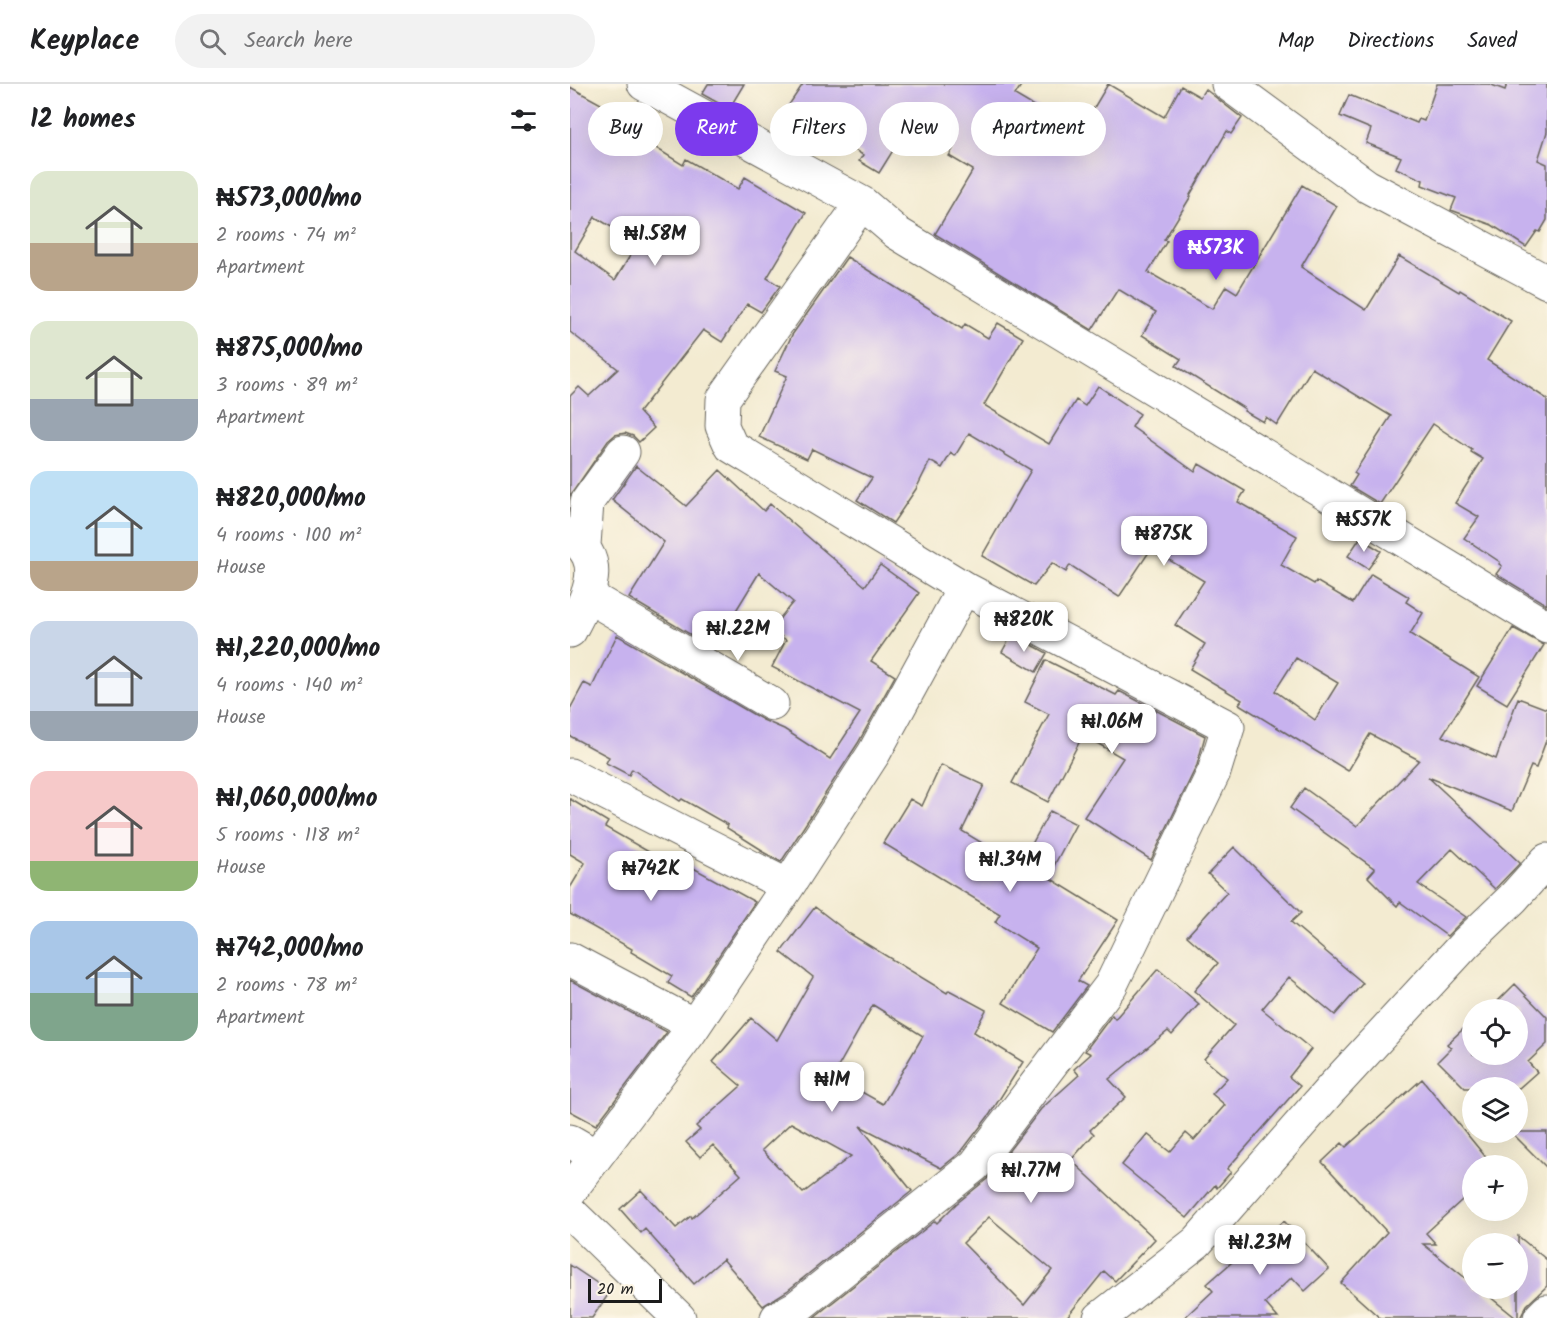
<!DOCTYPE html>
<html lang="en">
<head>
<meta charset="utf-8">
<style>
  :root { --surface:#fff; --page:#f2f2f2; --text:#202124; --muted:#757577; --line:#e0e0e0; --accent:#7c3aed }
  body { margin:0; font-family:Kalam,sans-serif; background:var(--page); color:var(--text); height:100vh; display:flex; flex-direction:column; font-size:22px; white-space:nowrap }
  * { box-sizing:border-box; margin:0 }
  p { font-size:20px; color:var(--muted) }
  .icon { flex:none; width:33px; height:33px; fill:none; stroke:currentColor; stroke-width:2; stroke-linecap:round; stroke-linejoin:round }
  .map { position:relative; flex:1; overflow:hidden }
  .drawer { display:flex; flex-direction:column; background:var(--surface); width:570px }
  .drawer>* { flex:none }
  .guide { position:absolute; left:18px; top:18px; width:570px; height:54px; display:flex; gap:12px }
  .controls { position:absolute; left:892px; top:915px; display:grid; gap:12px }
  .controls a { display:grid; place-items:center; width:66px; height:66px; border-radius:50%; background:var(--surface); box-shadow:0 6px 24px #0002; font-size:30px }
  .scale { position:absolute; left:18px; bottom:15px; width:74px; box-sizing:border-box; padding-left:6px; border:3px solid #1c1c1c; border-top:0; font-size:16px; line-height:21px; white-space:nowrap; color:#1c1c1c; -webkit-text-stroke:4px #fcf5e5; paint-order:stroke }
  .price { position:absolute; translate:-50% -51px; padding:0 14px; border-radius:12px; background:#fff; color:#222; font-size:20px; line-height:39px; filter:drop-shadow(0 2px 3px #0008) }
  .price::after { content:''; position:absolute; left:50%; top:36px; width:18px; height:14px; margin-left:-9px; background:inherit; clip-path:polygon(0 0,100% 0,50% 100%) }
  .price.on { background:var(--accent); color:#fff }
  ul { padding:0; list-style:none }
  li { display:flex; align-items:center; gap:18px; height:150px; padding:0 30px }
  li span { display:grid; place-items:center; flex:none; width:168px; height:120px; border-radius:18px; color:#555 }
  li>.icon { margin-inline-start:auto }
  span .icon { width:72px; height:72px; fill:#fffc; stroke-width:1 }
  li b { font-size:26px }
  h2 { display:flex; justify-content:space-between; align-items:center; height:72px; padding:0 30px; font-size:26px }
  .pill { padding:0 21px; border-radius:27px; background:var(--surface); box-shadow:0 6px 24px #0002; font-size:21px; line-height:54px }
  .pill.on { background:var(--accent); color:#fff }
  header { display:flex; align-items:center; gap:36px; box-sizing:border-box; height:84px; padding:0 30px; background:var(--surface); border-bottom:2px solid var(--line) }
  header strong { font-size:28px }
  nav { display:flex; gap:33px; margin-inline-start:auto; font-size:21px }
  .search { width:420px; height:54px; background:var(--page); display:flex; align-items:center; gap:15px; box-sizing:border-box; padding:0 21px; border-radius:33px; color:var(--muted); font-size:22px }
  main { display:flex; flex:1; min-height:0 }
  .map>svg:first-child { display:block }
  .building { fill:#c7b2ee; fill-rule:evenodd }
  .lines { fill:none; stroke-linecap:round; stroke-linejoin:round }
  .minor-casing { stroke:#67645b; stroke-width:35 }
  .minor { stroke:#fff; stroke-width:33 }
</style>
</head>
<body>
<header>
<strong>Keyplace</strong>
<div class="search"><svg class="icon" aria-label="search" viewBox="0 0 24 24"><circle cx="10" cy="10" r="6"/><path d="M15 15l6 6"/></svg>Search here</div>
<nav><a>Map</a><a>Directions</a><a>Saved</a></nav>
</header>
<main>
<section class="drawer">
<h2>12 homes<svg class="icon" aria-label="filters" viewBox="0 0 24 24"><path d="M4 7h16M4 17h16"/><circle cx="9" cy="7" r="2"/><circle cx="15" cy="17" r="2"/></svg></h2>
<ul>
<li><span style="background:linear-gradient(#dfe7d0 60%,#b9a48a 0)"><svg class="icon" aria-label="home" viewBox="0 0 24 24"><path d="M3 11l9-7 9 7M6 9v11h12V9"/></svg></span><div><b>₦573,000/mo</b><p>2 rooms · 74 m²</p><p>Apartment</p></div></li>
<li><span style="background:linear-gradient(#dfe7d0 65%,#9aa5b1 0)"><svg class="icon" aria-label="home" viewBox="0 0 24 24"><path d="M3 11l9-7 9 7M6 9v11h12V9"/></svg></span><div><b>₦875,000/mo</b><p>3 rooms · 89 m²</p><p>Apartment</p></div></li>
<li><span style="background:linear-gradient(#bfe0f5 75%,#b9a48a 0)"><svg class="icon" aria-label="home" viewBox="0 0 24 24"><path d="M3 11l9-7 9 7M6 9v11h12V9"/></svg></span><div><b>₦820,000/mo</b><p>4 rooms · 100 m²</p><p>House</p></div></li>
<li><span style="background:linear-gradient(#c9d6e8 75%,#9aa5b1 0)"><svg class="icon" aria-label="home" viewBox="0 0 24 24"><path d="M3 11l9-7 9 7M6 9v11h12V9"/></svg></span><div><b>₦1,220,000/mo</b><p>4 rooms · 140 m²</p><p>House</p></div></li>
<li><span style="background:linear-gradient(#f6c9c9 75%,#8fb573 0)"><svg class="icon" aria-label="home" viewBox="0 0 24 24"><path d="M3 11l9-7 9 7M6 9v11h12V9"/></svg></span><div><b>₦1,060,000/mo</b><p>5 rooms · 118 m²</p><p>House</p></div></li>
<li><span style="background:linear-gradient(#a9c7e8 60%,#7fa58c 0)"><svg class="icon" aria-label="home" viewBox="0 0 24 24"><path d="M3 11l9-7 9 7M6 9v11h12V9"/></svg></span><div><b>₦742,000/mo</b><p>2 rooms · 78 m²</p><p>Apartment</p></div></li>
</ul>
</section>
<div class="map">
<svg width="977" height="1234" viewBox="0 0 977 1234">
  <rect width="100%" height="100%" fill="#fcf5e5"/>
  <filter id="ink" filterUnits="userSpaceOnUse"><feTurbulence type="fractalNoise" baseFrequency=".0167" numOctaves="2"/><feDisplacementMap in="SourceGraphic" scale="12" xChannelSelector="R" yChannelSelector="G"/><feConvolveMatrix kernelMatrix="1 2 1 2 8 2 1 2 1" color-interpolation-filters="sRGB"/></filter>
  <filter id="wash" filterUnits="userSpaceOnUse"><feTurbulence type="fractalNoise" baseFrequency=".008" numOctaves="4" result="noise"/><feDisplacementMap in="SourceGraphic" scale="24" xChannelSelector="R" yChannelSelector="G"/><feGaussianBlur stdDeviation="1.35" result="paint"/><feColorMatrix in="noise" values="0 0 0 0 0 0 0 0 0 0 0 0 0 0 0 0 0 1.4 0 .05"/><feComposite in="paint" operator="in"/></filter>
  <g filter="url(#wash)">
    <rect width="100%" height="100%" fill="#f3ebd1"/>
    <g id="blocks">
      <path class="building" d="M138,0H174L159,25L132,10Z
        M233,0H452L445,11L509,49L538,0L594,33L611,2L630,13L635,5L672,34L661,50L657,47L620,111L621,112L594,156L597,157L578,188L642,225L656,202L667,209L732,101L767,122L731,183L796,226L829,172L889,208L890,206L941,237L917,276L977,315V521L926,490L932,482L929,480L930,478L894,454L909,433L885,419L913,375L901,368L902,366L863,340L810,420L780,402L787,391L784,389L821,332L742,284L707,341L696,333L693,338L674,327L675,325L606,282L611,275L572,251L586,228L548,205L522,246L365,150L403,86L379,72L383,65L340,39L309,89L289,77L293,71L254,47L239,69L202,46Z
        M867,0H919L935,6L937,0H977V48L968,76L977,80V136L970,148L967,147L956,163L922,141L881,126L886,114L852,101L853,96L826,84L831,73L796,59L801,45L770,32L779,11L847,39L849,35L854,37Z
        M0,3L42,26L38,34L113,81L116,75L168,105L175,93L236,129L197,194L210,202L191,228L177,220L152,258L133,246L69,328L84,344L69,358L63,352L55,349L45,351L38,357L0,412V312L9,303L19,312L48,285L0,248ZM25,133L68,159L45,196L5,167Z
        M277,173L392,245L395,240L418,254L428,239L453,254L414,321L479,360L506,316L515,322L528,302L570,330L562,343L625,388L629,380L675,407L668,418L727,452L711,481L744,500L746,497L783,519L801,490L839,513L836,518L853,529L840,550L909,593L872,652L926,675L948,614L977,625V654L966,684L961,682L942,727L858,693L950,779L925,805L882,765L848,800L896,833L877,852L830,818L827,822L798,793L805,785L720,724L734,704L787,742L849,676L800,650L778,687L669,620L672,616L620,585L635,560L605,541L634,497L581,465L549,513L500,481L496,488L482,479L464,502L412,472L461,386L399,349L385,372L381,369L372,384L360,377L346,405L323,439L287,416L302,394L242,365L237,375L189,353L217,292L205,287L222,251ZM726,574L768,599L745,636L705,607Z
        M66,382L116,422L150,386L194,427L200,420L295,502L310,481L349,509L301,577L325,592L288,659L211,778L191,767L192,766L157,744L158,741L112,715L110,717L62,685L59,691L36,679L39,673L0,652V625L14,599L22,603L47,551L193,636L214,645L260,675L290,629L202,583L216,556L201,545L223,518L189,489L143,564L59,514L94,458L42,416Z
        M790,454L811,467L798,485L778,472Z
        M943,544L974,561L937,620L907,602Z
        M442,550L477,569L466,588L432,568Z
        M476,576L546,611L549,607L635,652L627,681L581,776L514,733L553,674L513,651L478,718L442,699L479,630L455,618Z
        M371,681L414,701L392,747L450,782L480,727L506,740L478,793L548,836L508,897L517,902L482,948L433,919L467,864L425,838L430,830L313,759L340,715L352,722Z
        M0,715L38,738L35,743L105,783L109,776L185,818L121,913L98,899L102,892L61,868L62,865L0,830V804L15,779L0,770Z
        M664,763L731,829L721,838L793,899L765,931L719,893L692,925L741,965L719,993L730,1002L657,1085L661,1088L647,1104L645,1101L617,1134L552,1081L577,1050L600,1068L616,1049L624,1056L655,1021L642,1010L657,994L634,975L664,941L624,907L648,879L617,852L657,808L638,790Z
        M245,823L280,850L377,909L379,906L416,926L404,948L453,978L420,1030L391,1068L371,1084L290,1042L342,1107L217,1207L193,1222L153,1175L124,1200L75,1145L71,1149L50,1125L71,1106L106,1144L121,1132L122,1134L171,1091L143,1061L130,1073L116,1058L130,1046L126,1042L171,1002L143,978L181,934L207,956L243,893L211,868ZM303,921L353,952L313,1020L263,992ZM221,1039L281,1072L233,1109L192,1066Z
        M588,885L629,920L602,951L598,947L539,995L556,1013L520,1046L524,1050L501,1076L585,1155L545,1197L534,1187L496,1234H243L365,1137L367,1139L386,1120L417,1095L471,1025L509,991L504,985L521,970L515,967L542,931L545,935ZM419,1133L482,1186L454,1221L393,1159Z
        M0,896L97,948L26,1041L0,1027Z
        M945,900L977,933V960L958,978L967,988L949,1004H895L868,977L881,964L877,960L903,936V970H948V926H919Z
        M852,995L923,1082H903V1106L856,1149L866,1160H853L903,1200V1204H909L946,1234H810L771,1199L817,1148L752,1078L772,1059L776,1063Z
        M941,1048H977V1084Z
        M714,1137L759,1185L735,1207L722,1193L695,1219L708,1234H614L643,1207L637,1200L662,1178L658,1174L679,1155L686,1162Z
        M948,1152L977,1176V1202L957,1221L950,1234H948Z
        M0,1181L40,1208L22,1234H0Z"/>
    </g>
  </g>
  <g filter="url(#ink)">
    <use href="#blocks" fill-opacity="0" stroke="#67645b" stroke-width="1.5"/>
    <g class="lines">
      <g class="minor-casing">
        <path id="minor" d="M74,0L292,119L327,149L977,543
          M658,0L797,102L977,198
          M0,452C39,478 17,514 0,547
          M14,461L17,418L53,368
          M18,512L202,620
          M0,691L218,802
          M0,875L124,941
          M0,1057L26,1072
          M0,1107L120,948L218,802L304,669L394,504
          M0,1128L109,1234
          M207,1234L227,1223L405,1081L541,901L644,688L658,643L394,504L161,362L152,342L153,315L292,119
          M530,1234L627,1158L761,1005L896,859L943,814L977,776
          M970,1234L977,1227"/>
      </g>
      <use href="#minor" class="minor"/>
    </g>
  </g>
</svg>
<div class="controls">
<a><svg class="icon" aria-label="locate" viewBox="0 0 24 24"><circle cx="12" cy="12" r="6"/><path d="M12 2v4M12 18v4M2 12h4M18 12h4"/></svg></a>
<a><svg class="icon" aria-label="layers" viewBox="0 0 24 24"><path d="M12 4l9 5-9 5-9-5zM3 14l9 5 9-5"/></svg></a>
<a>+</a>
<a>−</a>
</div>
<div class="scale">20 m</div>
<b class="price" style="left:85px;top:183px">₦1.58M</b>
<b class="price on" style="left:646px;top:197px">₦573K</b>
<b class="price" style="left:794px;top:469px">₦557K</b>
<b class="price" style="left:594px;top:483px">₦875K</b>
<b class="price" style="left:454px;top:569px">₦820K</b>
<b class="price" style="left:168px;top:578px">₦1.22M</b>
<b class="price" style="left:542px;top:671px">₦1.06M</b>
<b class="price" style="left:440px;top:809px">₦1.34M</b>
<b class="price" style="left:81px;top:818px">₦742K</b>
<b class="price" style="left:262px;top:1029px">₦1M</b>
<b class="price" style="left:461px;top:1120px">₦1.77M</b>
<b class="price" style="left:690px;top:1192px">₦1.23M</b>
<div class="guide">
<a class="pill">Buy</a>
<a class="pill on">Rent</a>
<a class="pill">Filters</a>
<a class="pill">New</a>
<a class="pill">Apartment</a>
</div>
</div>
</main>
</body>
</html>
